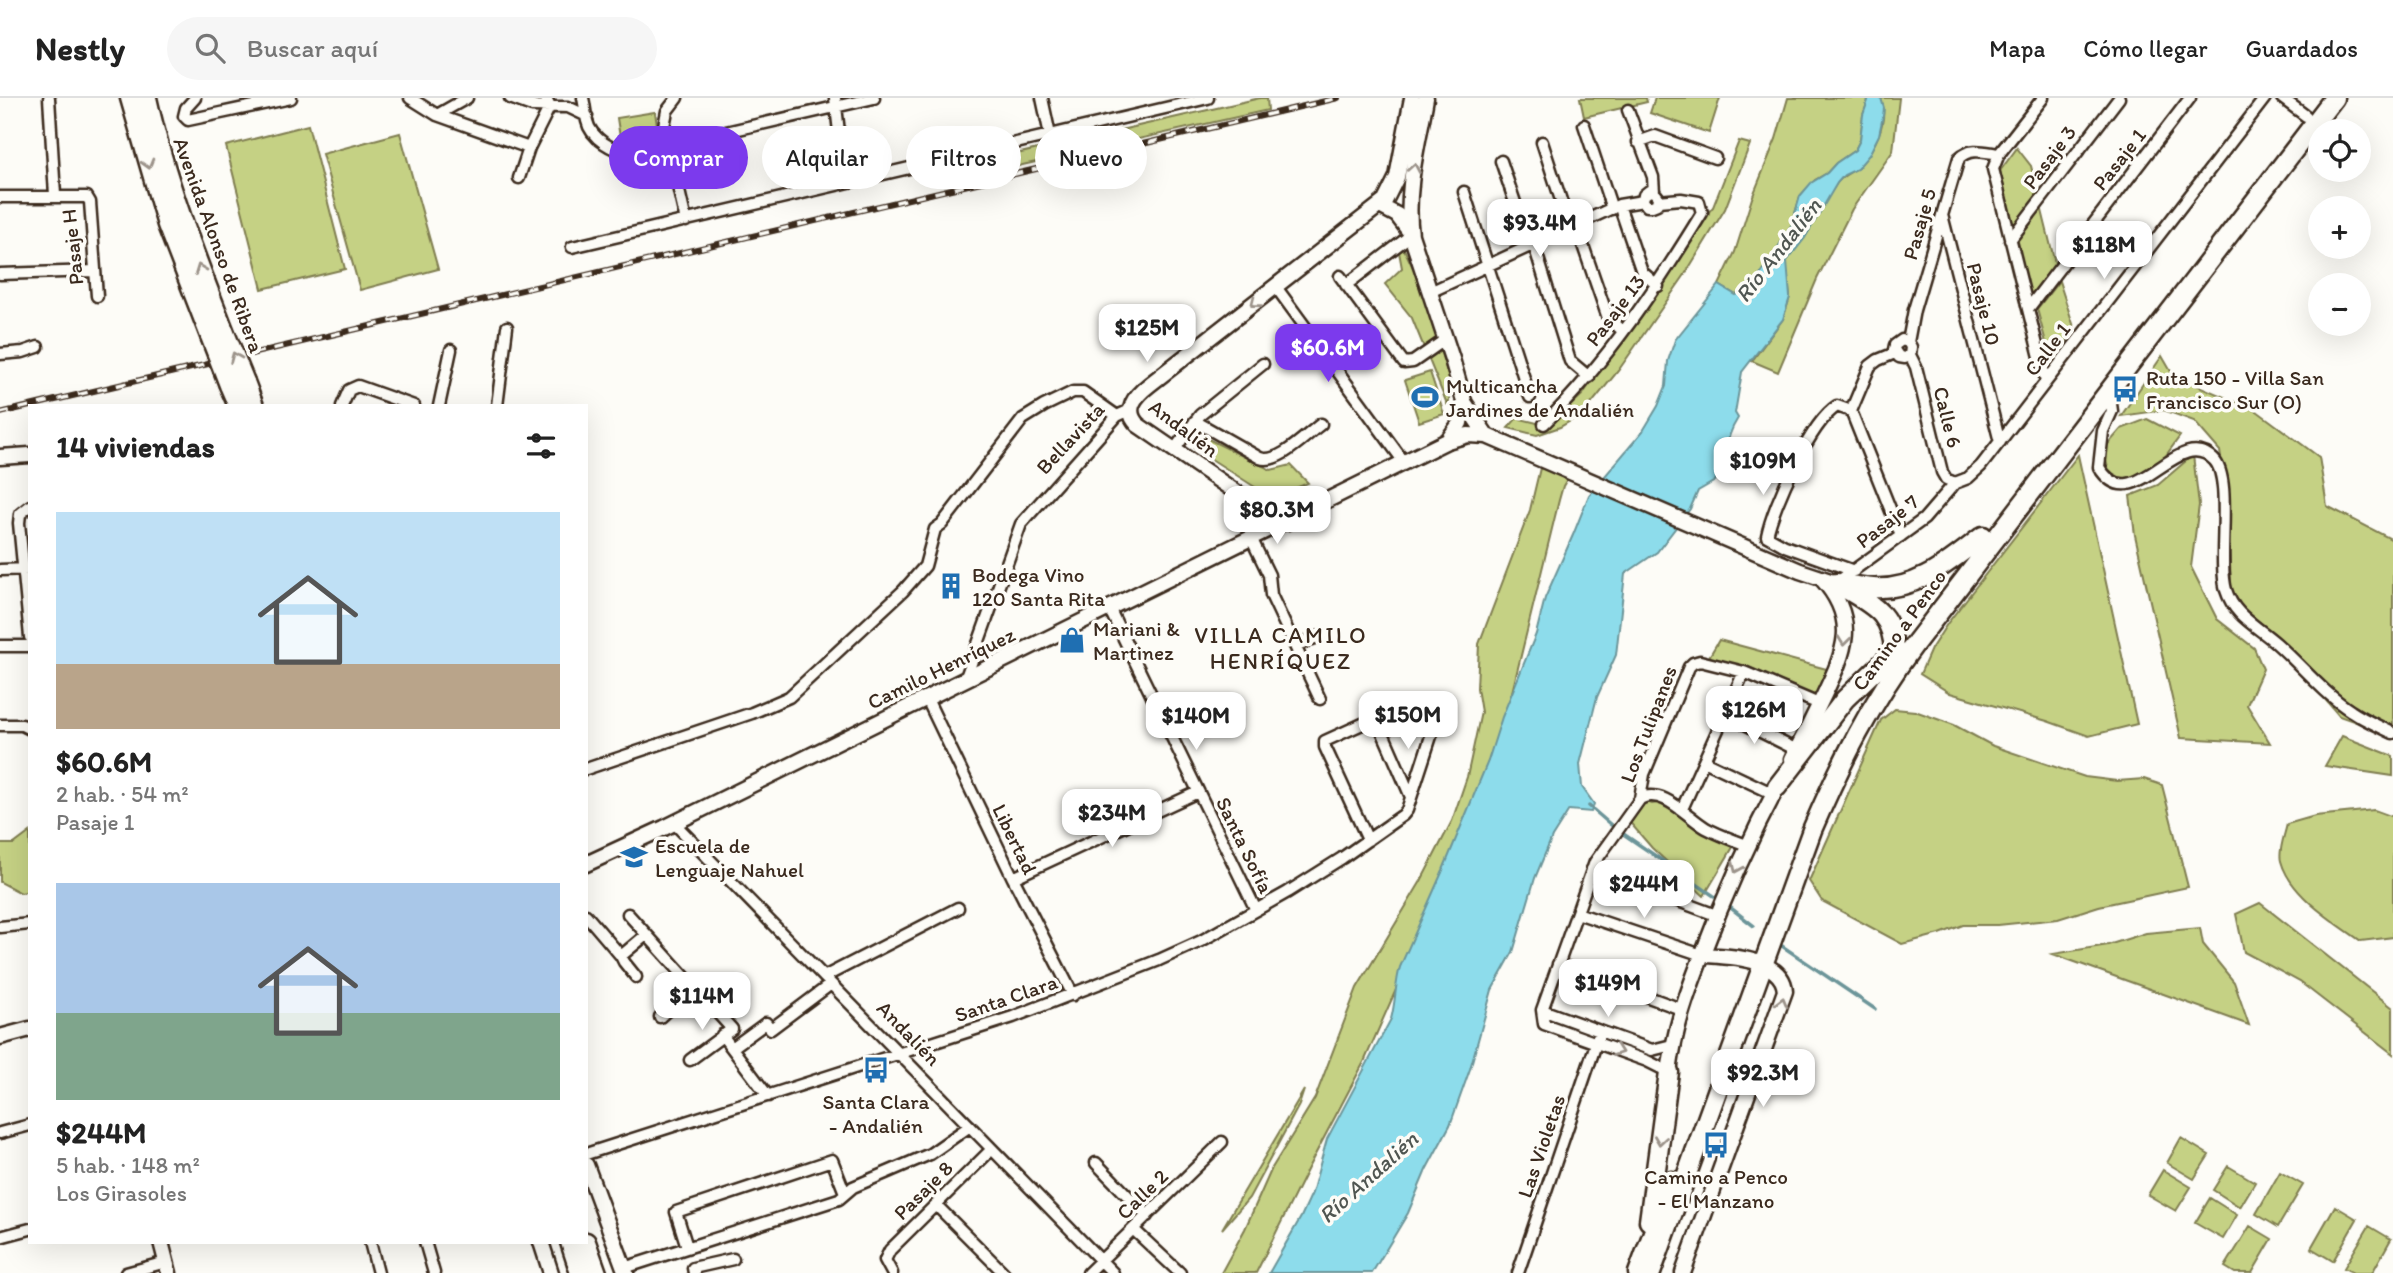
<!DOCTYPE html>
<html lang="es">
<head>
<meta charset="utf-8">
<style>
  :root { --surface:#fff; --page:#f6f6f6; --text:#222; --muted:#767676; --line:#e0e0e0; --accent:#7c3aed }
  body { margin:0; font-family:Itim,sans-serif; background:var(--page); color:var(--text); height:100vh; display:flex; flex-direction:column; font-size:26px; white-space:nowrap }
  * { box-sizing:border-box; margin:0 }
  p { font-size:23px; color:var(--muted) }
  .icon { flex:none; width:38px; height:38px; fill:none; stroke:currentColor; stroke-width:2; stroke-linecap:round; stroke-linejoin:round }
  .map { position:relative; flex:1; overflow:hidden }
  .details { position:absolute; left:28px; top:306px; width:560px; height:840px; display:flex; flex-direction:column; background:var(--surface); border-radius:0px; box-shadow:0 7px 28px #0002 }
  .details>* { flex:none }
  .top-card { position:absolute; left:609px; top:28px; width:665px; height:63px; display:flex; gap:14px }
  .tools { position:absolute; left:2308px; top:21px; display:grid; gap:14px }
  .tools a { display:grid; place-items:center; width:63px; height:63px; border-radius:50%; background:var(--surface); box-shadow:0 7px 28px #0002; font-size:35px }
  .price { position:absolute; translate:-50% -60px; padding:0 16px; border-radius:14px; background:#fff; color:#222; font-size:23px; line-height:46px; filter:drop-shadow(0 2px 4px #0008) }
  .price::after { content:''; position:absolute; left:50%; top:42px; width:21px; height:16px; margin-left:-10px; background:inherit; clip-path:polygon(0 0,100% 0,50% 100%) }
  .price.on { background:var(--accent); color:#fff }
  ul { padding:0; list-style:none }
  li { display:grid; align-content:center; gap:14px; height:371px; padding:0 28px }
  li span { display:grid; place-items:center; height:217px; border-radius:0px; color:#555 }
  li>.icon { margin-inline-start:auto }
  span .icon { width:126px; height:126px; fill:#fffc; stroke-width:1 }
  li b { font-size:30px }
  h2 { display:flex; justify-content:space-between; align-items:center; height:84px; padding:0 28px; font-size:30px }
  .pill { padding:0 24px; border-radius:32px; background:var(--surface); box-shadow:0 7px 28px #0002; font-size:24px; line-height:63px }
  .pill.on { background:var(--accent); color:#fff }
  header { display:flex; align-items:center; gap:42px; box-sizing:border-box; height:98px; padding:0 35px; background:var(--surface); border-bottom:2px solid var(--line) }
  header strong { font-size:33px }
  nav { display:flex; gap:38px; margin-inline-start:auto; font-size:24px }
  .search { width:490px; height:63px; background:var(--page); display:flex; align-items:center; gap:18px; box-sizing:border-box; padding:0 24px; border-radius:38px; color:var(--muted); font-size:26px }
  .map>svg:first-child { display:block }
  .green { fill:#c5d184; stroke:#807e51; stroke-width:2 }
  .water { fill:#8ddceb; stroke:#6c9599; stroke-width:2 }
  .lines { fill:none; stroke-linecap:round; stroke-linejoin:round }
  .stream { stroke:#6c9599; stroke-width:3.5 }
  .street-casing { stroke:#3b2a1e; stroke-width:15 }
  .secondary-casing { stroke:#3b2a1e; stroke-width:19 }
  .highway-casing { stroke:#3b2a1e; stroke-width:23 }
  .street { stroke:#fdfcf7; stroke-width:10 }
  .secondary { stroke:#fdfcf7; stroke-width:14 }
  .highway { stroke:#fdfcf7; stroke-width:18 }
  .rail-casing { stroke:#3b2a1e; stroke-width:6 }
  .rail { stroke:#fdfcf7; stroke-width:3.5; stroke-dasharray:10; stroke-linecap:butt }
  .highway-bridge-casing { stroke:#3b2a1e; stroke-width:23; stroke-linecap:butt }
  .highway-bridge { stroke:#fdfcf7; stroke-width:18 }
  .oneway { stroke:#9c938a }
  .labels { text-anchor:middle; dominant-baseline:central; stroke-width:7; stroke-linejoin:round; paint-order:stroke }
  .street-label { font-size:21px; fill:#3b2a1e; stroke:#fdfcf7 }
  .poi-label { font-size:21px; fill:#3b2a1e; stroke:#fdfcf7; text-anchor:start }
  .water-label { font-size:23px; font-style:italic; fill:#505651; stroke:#fdfcf7 }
  .neighbourhood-label { font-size:23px; letter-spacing:2px; fill:#3b2a1e; stroke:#fdfcf7 }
</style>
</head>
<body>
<header>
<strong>Nestly</strong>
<div class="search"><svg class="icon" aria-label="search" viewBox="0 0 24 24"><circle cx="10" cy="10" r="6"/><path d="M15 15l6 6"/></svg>Buscar aquí</div>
<nav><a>Mapa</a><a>Cómo llegar</a><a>Guardados</a></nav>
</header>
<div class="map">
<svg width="2393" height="1175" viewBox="0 0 2393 1175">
  <rect width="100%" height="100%" fill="#fdfcf7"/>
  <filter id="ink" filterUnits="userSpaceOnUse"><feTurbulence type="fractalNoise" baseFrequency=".0143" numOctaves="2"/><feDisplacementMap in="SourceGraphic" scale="14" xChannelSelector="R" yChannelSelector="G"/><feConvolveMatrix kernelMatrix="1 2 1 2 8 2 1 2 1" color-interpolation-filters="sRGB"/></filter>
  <g filter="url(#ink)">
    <path class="green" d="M1260,0H1267L1268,12L965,80L964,68Z
      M1580,0H1646L1647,4L1584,19Z
      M1655,0H1720L1709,35L1650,15Z
      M1788,0H1869L1863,17L1860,42L1855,52L1836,65L1827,75L1815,82L1800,98L1792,126L1776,153L1753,188L1736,197L1719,187L1735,154L1752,100L1776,41Z
      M1881,0H1899L1893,53L1852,111L1817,181L1778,274L1752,263L1783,221L1790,199L1786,163L1837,85C1845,75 1852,75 1859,68C1875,51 1889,23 1881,0Z
      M655,14L659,40L621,46L617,20Z
      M308,27L345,171L262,191L226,48Z
      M400,35L438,171L360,192L322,56Z
      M1739,43L1750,46L1725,111L1684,178L1618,273L1584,315L1560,329L1537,337L1508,330L1517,320L1537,325L1555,322L1583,296L1689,137L1713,109Z
      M2017,50L2031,68L2056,169L2031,201L2000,73Z
      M1404,151L1418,180L1449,281V304L1447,306L1412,220L1385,186L1402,170L1399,154Z
      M2059,183L2075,232L2051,263L2037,211Z
      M2162,258L2173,277L2257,313L2319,359L2327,408L2393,442V637L2339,618L2285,554L2232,508L2227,399L2220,353L2194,323L2164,312L2121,318Z
      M1430,274L1444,316L1419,324L1405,282Z
      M2147,321L2180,338L2164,360L2142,380L2112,384L2103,352L2121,331Z
      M1200,337L1271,372L1291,367L1308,385L1272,400L1194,350Z
      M2078,357L2137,626L2089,638L2047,623L1950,595L1920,576L1931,551L1947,526Z
      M2193,357L2199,407L2191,469L2217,521L2254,550L2263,571L2247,607L2270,645L2181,640L2135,437L2130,398L2158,387Z
      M1540,370L1569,378L1563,388L1559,402L1503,631L1421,835L1364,964L1308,1070L1256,1175H1221L1245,1131L1272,1070L1315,1000L1357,890L1421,783L1452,723L1467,679L1481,614L1477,590L1479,546L1530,412Z
      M1719,542L1830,572L1817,600L1752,572L1709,559Z
      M1895,611L1915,613L1954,627L1993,648L2085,679L2117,683L2144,681L2162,687L2188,789L2099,808L2058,821L1998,827H1963L1940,836L1902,846L1822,803L1809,783L1881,622Z
      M2342,638L2393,658V678L2325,668Z
      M1640,701L1652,706L1658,705L1733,749L1704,798L1652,750L1626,720Z
      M2374,712L2393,719V839L2361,843C2334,824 2290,797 2281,763C2278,753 2285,736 2287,726L2315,718Z
      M30,734V793L21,795L0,784V746H14Z
      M2260,805L2393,910V956L2300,884L2244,854L2236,816Z
      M2200,830L2203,846L2234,884L2249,927L2053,856L2108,847L2146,835Z
      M1304,992L1299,1007L1249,1100L1222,1131Z
      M2181,1040L2209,1057L2194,1081L2167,1065Z
      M2228,1068L2255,1084L2240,1109L2213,1092Z
      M2163,1072L2191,1089L2176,1113L2148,1097Z
      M2280,1074L2303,1087L2278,1129L2256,1116Z
      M2210,1100L2237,1117L2223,1141L2195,1125Z
      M2335,1108L2357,1121L2333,1163L2311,1150Z
      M2250,1128L2272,1141L2252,1175H2235L2225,1169Z
      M2369,1128L2391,1141L2372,1175H2354L2344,1170Z"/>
    <path class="water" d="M1869,0H1881L1884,10L1883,18L1879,37L1869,57L1857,71L1844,77L1837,85L1805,140L1787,163L1790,199L1783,221L1742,274L1735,315L1738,320C1731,331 1726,342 1727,356L1722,360L1721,371L1715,383L1698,393L1690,411L1657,454L1625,476L1616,557L1597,599L1580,666L1582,689L1594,706L1591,714L1569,712L1552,739L1535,780L1513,854L1492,892L1470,971L1450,1027L1426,1072L1408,1115L1372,1175H1269L1301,1119L1312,1095L1327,1041L1391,921C1396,903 1395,886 1400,869L1443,772L1488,663L1502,619L1536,536L1545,500L1573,437L1589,397L1643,333L1658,308L1666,288L1668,263L1675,242L1719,187L1736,197L1753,188L1776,153L1792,126L1800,98L1811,85L1827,75L1836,65L1855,52L1860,42L1863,17Z"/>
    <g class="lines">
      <path class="stream" d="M1589,708L1611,727
        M1622,735L1714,798
        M1727,807L1754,828
        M1782,848L1875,911"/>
      <g class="street-casing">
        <path id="street" d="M49,0L55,97
          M195,0L186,10L184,18L188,22L291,0
          M410,0L437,17L529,50
          M510,0L532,8L568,9L587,18
          M583,0C585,8 585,15 587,23C591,41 614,53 630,56L874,0
          M677,0L667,13L664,28L686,123
          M835,0L845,85
          M1042,0L1050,37
          M2043,0L1999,56L1993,71L2046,283
          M2282,0L2306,18
          M1628,12L1653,79L1654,94
          M437,17L467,0
          M1584,27L1612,111
          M1542,44L1570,130
          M1638,44L1655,38L1715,60
          M1501,63L1530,149
          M519,80L529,50L550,8L546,0
          M1464,94L1530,299
          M0,99H87L90,104L97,198
          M1619,107L1642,174L1658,188
          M1942,117L2000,344
          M1576,127L1608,220L1623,233
          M2010,142L2119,0
          M1534,147L1570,263L1589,279
          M572,149L1208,0
          M0,176L95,173
          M1340,178L1404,265L1413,264L1446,241
          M1346,187L1411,137
          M1276,189L1404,364
          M1430,194L1619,107L1643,103L1647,108H1652L1657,106L1658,99L1654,94L1649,93L1644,97L1643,103
          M2028,211L2190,0
          M1908,244L1914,212L1959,60C1970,49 1985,54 1999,56
          M0,256L23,254L38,249
          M1910,257L1905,260L1899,259L1894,252L1895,247L1902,242L1908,244L1911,249L1910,257L1916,269L1942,374L1946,381L1955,385
          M2109,292L2112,313L2103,333L2099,369C2133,425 2178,324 2214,362C2233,381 2217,460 2226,492C2234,518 2257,528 2276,545C2301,567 2322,594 2351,613C2364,622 2379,628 2393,635
          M342,308L349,292L358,288L414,308
          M439,308L451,252
          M497,308L507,229
          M1851,313L1837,308C1811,324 1773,407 1767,438L1785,448L1854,473
          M1851,313L1901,438
          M1851,313L1870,268L1878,262L1895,255
          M1195,323L1260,360C1278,367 1306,337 1321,326
          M1544,326C1607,264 1656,190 1702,115L1699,104L1681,101L1658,103
          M1174,352L1200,317L1263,266
          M1955,385L1968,380L1981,368L2265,0
          M30,408L20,416L19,425L30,539
          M1252,442L1269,477L1271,497L1320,601
          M0,472L30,471
          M1836,485L1924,421L1955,385
          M1109,510L1256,812
          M0,548H30
          M1295,548L1317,539
          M965,582L1021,426L1117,318L1130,312
          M927,601L1013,780L1073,897
          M1725,616L1797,652
          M1376,619L1411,699
          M0,627H22L30,631
          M1704,663L1774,696
          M586,671L752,615L789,599L903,493L925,468L935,431L942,426L1023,321L1044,308L1073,294H1083L1117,318
          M1640,701L1644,676L1689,569L1693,565L1700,563L1744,574L1819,606
          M1682,711L1744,574
          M674,725L1113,1175
          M1592,771L1716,817
          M1013,780L1198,694
          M1577,815L1702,857
          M628,816L732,931L690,962
          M586,817L621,858L646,837
          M0,829L30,826
          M621,858L624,864L636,879
          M1558,866L1681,911
          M824,879L958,810
          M1542,912L1652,952L1672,947
          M660,919L693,888
          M722,937L768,998
          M732,950L766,925L771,931L831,886
          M1669,974L1647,963L1544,926L1542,912L1595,764L1640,701C1663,688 1688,720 1706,730C1719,737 1733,742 1747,747
          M0,1035L30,1027
          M586,1056L1013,919L1159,862L1201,843L1288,794L1342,760L1403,717L1407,712L1435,626C1431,617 1414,606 1404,607L1325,643V649L1368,742
          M1096,1065L1147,1118
          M936,1107L1004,1175
          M1133,1131L1180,1175
          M0,1139L30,1131
          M370,1144L378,1175
          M425,1144L434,1175
          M687,1149L676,1114L832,1062L845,1095
          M624,1170L839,1101L853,1089L930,1056L970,1028
          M126,1175L166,1164
          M694,1175L693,1170L733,1161
          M892,1175L885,1162L890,1152L992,1051
          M1088,1175L1222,1044
          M1518,1175L1600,934"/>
      </g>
      <g class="secondary-casing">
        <path id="secondary" d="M1426,0C1418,46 1405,91 1411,137L1452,261L1464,303L1460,325L1448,342
          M1380,108L1397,117L1409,133
          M1464,304L1487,338
          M0,359L30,357
          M1249,403L1256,423L1252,442
          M1287,424L1249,403L1138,327C1123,312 1135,298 1149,287L1385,103L1397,79L1412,0
          M1792,661C1803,640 1814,618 1824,597C1845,553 1859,522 1822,481
          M586,766L664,730L1447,343L1468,337L1487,338L1800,473L1836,485
          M0,939L30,931
          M1669,974C1675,930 1685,901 1701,860C1724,798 1750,740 1781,682
          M586,1067L626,1175
          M161,1144L169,1175
          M541,1144L551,1175
          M1683,1175L1785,893C1783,860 1728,858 1702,857"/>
      </g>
      <g class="highway-casing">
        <path id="highway" d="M130,0L167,127L210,238
          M147,0C165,81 195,158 225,235
          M245,284L254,308
          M229,287L238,308
          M1836,485C1848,487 1861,489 1873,490C1918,493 1950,463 1983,438
          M1844,490C1874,508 1893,516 1894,554
          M1777,689L1845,601L1894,554
          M1649,1123L1669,974
          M570,1144L580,1175
          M586,1144L597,1175
          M1638,1175L1672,1083
          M1651,1175L1812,732C1840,667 1871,604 1914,547L2334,0"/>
      </g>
      <use href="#street" class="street"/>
      <use href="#secondary" class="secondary"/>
      <use href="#highway" class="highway"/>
      <g class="rail-casing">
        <path id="rail" d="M0,315L1338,0"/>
      </g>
      <use href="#rail" class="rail"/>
      <g class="highway-bridge-casing">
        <path id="highway-bridge" d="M225,235L245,284
          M210,238L229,287"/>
      </g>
      <use href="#highway-bridge" class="highway-bridge"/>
    </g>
    <defs><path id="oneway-chevron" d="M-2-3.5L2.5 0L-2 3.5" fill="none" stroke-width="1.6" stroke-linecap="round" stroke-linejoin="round" transform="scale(1.75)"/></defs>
    <g class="oneway">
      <use href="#oneway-chevron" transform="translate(148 66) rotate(74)"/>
      <use href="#oneway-chevron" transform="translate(1414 70) rotate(-80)"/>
      <use href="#oneway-chevron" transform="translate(200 171) rotate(-111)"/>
      <use href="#oneway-chevron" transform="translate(1255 205) rotate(142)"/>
      <use href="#oneway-chevron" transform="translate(235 259) rotate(-112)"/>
      <use href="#oneway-chevron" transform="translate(1844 543) rotate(97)"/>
      <use href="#oneway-chevron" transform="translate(1737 770) rotate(114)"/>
      <use href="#oneway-chevron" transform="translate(1782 904) rotate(-75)"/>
      <use href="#oneway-chevron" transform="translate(1618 953) rotate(20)"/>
      <use href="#oneway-chevron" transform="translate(1660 1042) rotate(98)"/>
    </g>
  </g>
  <defs>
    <g id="bus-bare" transform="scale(2.1)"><path d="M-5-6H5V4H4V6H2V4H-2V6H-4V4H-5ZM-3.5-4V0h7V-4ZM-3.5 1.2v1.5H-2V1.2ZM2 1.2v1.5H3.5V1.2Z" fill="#1f6fb2" stroke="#fdfcf7" stroke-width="2.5" paint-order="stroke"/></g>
    <g id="stadium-bare" transform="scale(2.1)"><path d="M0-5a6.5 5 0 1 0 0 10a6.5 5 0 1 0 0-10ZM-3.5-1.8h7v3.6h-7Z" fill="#1f6fb2" stroke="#fdfcf7" stroke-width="2.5" paint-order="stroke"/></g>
    <g id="building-bare" transform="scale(2.1)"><path d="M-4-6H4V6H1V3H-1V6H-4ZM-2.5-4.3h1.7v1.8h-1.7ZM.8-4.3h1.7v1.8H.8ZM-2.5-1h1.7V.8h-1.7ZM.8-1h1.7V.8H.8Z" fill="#1f6fb2" stroke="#fdfcf7" stroke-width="2.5" paint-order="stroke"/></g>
    <g id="shop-bare" transform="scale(2.1)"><path d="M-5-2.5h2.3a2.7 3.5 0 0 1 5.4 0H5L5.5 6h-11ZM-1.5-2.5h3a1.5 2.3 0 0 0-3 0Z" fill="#1f6fb2" stroke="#fdfcf7" stroke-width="2.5" paint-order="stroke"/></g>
    <g id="school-bare" transform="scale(2.1)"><path d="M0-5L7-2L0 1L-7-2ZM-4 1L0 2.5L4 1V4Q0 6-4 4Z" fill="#1f6fb2" stroke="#fdfcf7" stroke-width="2.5" paint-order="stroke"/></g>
  </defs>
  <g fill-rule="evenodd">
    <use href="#bus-bare" x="2125" y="291"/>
    <use href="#stadium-bare" x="1425" y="299"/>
    <use href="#building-bare" x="951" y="488"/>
    <use href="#shop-bare" x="1072" y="542"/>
    <use href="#school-bare" x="634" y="759"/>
    <use href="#bus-bare" x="876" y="972"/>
    <use href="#bus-bare" x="1716" y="1047"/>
  </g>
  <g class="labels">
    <g class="street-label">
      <text transform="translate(2049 59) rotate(-53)">Pasaje 3</text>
      <text transform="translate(2119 61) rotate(-52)">Pasaje 1</text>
      <text transform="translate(1919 126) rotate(-74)">Pasaje 5</text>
      <text transform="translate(219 147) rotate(70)">Avenida Alonso de Ribera</text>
      <text transform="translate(72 149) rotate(-96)">Pasaje H</text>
      <text transform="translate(1984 206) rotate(76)">Pasaje 10</text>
      <text transform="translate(1615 212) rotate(-53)">Pasaje 13</text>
      <text transform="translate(2047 251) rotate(-53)">Calle 1</text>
      <text transform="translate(1948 319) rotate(76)">Calle 6</text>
      <text transform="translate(1184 330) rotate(37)">Andalién</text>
      <text transform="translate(1070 340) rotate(-47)">Bellavista</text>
      <text transform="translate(1887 423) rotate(-38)">Pasaje 7</text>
      <text transform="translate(1899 532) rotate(-54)">Camino a Penco</text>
      <text transform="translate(941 570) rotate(-26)">Camilo Henríquez</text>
      <text transform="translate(1648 626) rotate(-69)">Los Tulipanes</text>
      <text transform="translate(1015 741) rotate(64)">Libertad</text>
      <text transform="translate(1245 747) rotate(64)">Santa Sofía</text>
      <text transform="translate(1006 900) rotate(-19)">Santa Clara</text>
      <text transform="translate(909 935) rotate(46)">Andalién</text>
      <text transform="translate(1541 1048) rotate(-71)">Las Violetas</text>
      <text transform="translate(923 1092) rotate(-45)">Pasaje 8</text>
      <text transform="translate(1142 1096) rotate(-44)">Calle 2</text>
    </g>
    <g class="poi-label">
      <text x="2146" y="279">Ruta 150 - Villa San<tspan x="2146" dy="24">Francisco Sur (O)</tspan></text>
      <text x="1446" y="287">Multicancha<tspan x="1446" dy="24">Jardines de Andalién</tspan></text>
      <text x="972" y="476">Bodega Vino<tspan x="972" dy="24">120 Santa Rita</tspan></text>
      <text x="1093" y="530">Mariani &amp;<tspan x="1093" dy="24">Martinez</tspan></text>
      <text x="655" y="747">Escuela de<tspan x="655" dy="24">Lenguaje Nahuel</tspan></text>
      <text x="876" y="1003" text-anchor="middle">Santa Clara<tspan x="876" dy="24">- Andalién</tspan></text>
      <text x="1716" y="1078" text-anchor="middle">Camino a Penco<tspan x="1716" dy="24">- El Manzano</tspan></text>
    </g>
    <g class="water-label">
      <text transform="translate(1778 152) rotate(-52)">Río Andalién</text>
      <text transform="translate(1368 1079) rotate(-42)">Río Andalién</text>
    </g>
    <g class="neighbourhood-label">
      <text x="1281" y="537">VILLA CAMILO<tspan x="1281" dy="26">HENRÍQUEZ</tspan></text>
    </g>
  </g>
</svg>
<div class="tools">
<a><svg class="icon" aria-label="locate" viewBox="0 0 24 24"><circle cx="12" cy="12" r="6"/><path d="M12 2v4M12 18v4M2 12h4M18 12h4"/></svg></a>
<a>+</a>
<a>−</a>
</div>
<b class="price" style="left:1540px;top:161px">$93.4M</b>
<b class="price" style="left:2104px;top:183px">$118M</b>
<b class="price" style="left:1147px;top:266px">$125M</b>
<b class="price on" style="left:1328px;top:286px">$60.6M</b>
<b class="price" style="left:1763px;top:399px">$109M</b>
<b class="price" style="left:1277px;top:448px">$80.3M</b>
<b class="price" style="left:1754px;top:648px">$126M</b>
<b class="price" style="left:1408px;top:653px">$150M</b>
<b class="price" style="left:1196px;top:654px">$140M</b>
<b class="price" style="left:1112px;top:751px">$234M</b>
<b class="price" style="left:1644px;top:822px">$244M</b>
<b class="price" style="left:1608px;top:921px">$149M</b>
<b class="price" style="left:702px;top:934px">$114M</b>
<b class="price" style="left:1763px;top:1011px">$92.3M</b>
<div class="top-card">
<a class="pill on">Comprar</a>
<a class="pill">Alquilar</a>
<a class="pill">Filtros</a>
<a class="pill">Nuevo</a>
</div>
<section class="details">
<h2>14 viviendas<svg class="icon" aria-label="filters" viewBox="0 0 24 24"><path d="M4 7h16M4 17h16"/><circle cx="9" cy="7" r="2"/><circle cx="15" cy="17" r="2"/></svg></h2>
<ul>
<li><span style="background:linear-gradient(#bfe0f5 70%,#b9a48a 0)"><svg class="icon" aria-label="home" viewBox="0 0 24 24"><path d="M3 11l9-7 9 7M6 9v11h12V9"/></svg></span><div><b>$60.6M</b><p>2 hab. · 54 m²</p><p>Pasaje 1</p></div></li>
<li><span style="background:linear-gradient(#a9c7e8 60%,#7fa58c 0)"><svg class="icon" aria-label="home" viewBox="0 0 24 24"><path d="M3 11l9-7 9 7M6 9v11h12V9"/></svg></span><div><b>$244M</b><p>5 hab. · 148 m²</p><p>Los Girasoles</p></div></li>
</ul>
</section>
</div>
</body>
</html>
